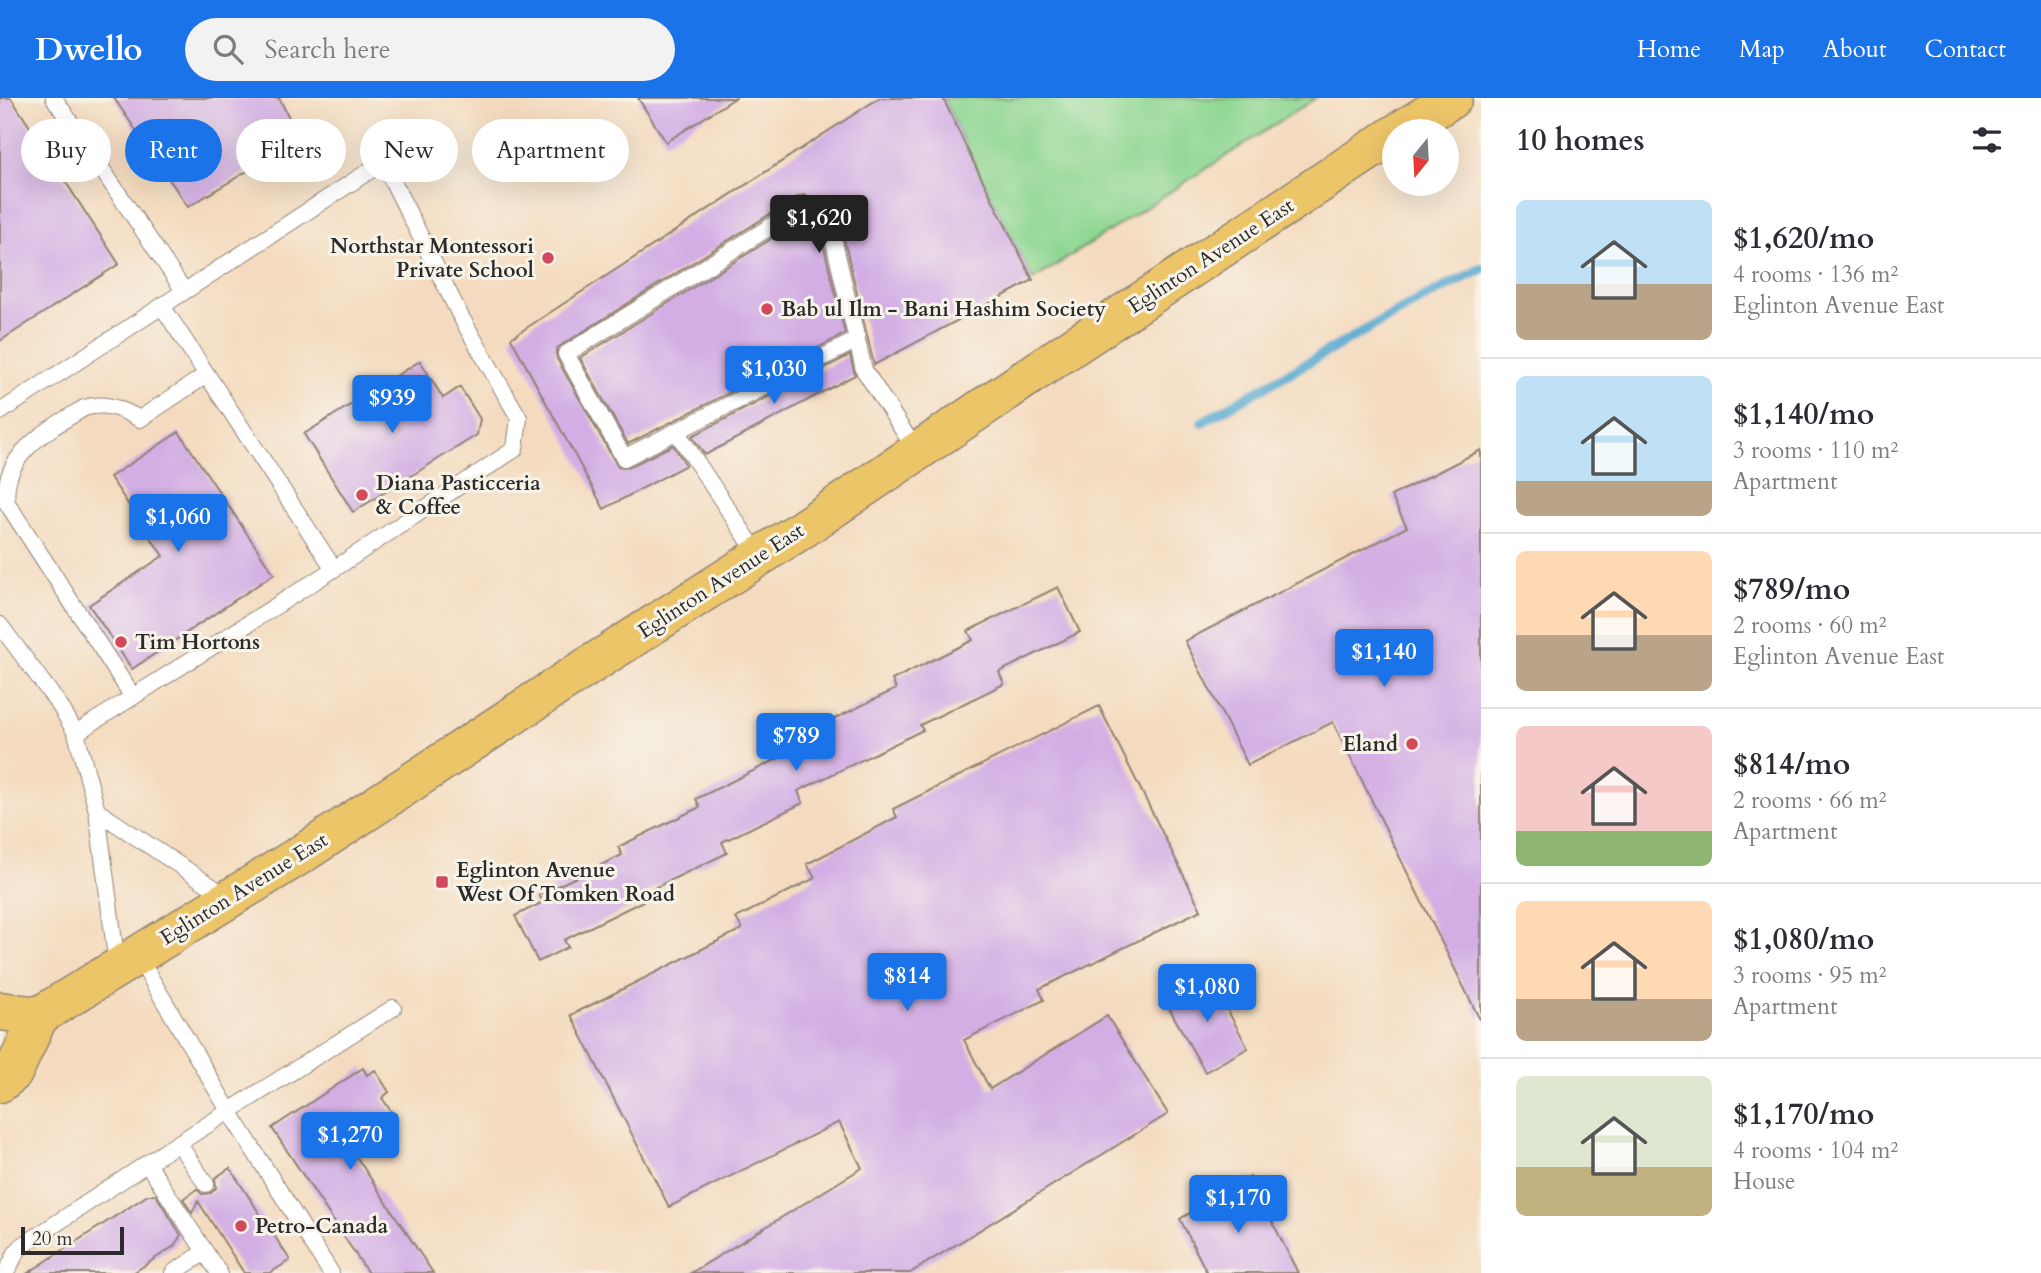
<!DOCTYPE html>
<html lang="en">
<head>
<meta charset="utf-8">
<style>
  :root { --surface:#fff; --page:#f2f2f3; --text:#2b2b33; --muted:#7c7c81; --line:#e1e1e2; --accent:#1a73e8 }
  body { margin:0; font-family:Cardo,serif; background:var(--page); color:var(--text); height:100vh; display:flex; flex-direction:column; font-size:26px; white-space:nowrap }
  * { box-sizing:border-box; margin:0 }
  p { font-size:23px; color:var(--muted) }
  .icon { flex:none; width:38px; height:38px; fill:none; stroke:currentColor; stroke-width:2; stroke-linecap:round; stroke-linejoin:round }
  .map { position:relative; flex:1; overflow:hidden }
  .panel { display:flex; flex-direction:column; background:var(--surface); width:560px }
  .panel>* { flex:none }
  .hud { position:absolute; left:21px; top:21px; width:665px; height:63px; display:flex; gap:14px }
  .needle { width:46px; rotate:198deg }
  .tools { position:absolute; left:1382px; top:21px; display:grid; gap:14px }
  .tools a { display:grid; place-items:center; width:77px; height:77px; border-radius:50%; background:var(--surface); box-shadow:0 7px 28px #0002; font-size:35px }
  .scale { position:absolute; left:21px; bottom:18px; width:103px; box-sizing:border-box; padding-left:7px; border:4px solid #2b2b2b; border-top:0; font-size:19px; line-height:24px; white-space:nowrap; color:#2b2b2b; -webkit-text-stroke:5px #f7f3e8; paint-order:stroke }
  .price { position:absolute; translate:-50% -60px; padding:0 16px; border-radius:7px; background:var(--accent); color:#fff; font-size:23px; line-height:46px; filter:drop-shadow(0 2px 4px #0008) }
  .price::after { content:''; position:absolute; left:50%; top:42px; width:21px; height:16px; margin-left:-10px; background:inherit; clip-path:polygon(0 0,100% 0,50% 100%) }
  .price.selected { background:#222; color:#fff }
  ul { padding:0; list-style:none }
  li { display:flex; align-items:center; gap:21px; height:175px; padding:0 35px }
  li+li { border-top:2px solid var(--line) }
  li span { display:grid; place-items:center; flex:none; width:196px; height:140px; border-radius:10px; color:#555 }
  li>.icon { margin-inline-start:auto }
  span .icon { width:84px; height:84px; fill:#fffc; stroke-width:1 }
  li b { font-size:30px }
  h2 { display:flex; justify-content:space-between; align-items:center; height:84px; padding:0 35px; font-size:30px }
  .tag { padding:0 24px; border-radius:32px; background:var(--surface); box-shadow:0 7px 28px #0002; font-size:24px; line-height:63px }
  .tag.selected { background:var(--accent); color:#fff }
  header { display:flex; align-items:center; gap:42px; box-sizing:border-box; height:98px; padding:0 35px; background:var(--accent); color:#fff }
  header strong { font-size:33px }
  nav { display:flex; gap:38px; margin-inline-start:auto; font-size:24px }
  .search { width:490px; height:63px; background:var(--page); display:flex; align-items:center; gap:18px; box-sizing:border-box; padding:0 24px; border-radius:38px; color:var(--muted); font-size:26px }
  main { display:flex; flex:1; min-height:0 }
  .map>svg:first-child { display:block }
  .green { fill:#8ed792; stroke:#5c815e; stroke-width:2 }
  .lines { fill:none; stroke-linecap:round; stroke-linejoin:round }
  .stream { stroke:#56a9d1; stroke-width:10 }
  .building { fill:#d3aee5 }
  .service-casing { stroke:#908375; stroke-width:18 }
  .primary-casing { stroke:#908375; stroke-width:41 }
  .service { stroke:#fff; stroke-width:16 }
  .primary { stroke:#edc569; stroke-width:38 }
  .poi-dot { fill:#d1495b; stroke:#f7f3e8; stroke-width:2.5 }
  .labels { text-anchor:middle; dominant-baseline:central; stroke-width:6; stroke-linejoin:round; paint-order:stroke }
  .poi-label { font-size:21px; font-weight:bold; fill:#2b2b2b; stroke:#f7f3e8; text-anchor:start }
  .street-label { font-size:21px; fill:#2b2b2b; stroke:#f7f3e8 }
</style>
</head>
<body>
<header>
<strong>Dwello</strong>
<div class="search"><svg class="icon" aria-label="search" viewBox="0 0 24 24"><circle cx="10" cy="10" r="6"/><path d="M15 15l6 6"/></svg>Search here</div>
<nav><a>Home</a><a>Map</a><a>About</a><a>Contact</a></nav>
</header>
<main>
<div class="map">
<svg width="1481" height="1175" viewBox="0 0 1481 1175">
  <rect width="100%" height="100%" fill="#f7f3e8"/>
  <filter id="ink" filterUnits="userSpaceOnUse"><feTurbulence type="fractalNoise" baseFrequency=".0143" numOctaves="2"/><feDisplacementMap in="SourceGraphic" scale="14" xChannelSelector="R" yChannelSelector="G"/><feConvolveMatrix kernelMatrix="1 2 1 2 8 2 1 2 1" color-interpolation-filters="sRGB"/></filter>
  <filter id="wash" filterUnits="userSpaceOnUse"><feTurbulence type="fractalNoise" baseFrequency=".00686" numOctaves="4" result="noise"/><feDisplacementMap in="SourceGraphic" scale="28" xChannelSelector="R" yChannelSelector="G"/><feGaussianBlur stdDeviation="1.57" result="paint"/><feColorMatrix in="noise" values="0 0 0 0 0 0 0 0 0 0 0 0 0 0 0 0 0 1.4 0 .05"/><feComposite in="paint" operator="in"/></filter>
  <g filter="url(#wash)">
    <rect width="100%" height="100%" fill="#f4dbbf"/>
    <path class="green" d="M943,0H1316L1033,182L966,49Z"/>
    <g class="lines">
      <path class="stream" d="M1202,324L1412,206L1481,171"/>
    </g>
    <g id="blocks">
      <path class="building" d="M0,0H11L119,166L0,243Z
        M114,0H279L300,41L188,109Z
        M638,0H735L666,44Z
        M879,0H943L966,49L1033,182L874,267L844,141L813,100L805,97L799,98L557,250L556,255L557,261L618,369L623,370L629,369L673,347L686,367L604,411L511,240Z
        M803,121L824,149L845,236L628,346L580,260Z
        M850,257L855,277L705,357L692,338Z
        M420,263L443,300L460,289L480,321L477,337L353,414L304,336Z
        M179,334L274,476L132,571L89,507L163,458L110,379Z
        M1481,352V924L1333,624L1248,667L1185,543L1407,429L1391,398Z
        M1058,489L1080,534L999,574L1004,586L920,627L923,632L798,693L803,705L722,744L727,755L646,794L649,800L564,842L568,849L538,864L515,818L543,804L539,797L622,757L618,749L700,709L696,701L816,642L811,632L896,591L892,582L973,542L968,533Z
        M1099,608L1201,812L1039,891L1044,902L964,942L990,991L1107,918L1168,1016L910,1175H691L862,1070L839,1024L669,1109L571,917L742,831L736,820L815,780L807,766L897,719L893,711Z
        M1209,878L1248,950L1205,974L1165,903Z
        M363,970L367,977L375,972L389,994L382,1000L393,1016L348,1046L433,1175H368L272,1030Z
        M230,1070L290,1162L270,1175H244L198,1103L192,1115L183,1101L197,1091L202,1096L211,1095L216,1090L215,1080Z
        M1250,1079L1298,1175H1207L1180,1121Z
        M148,1097H156L181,1137L174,1148L133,1175H28Z"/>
    </g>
  </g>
  <g filter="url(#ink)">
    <use href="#blocks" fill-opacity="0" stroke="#908375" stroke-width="2"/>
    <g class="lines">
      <g class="service-casing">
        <path id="service" d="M54,0L184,193
          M855,243L624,360L566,256L805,107L834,144L864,272L917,354
          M0,314L162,208L334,471
          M676,333L759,458
          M0,527L60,608L76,635L97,713L117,867
          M133,599L7,405C0,356 51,330 84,310C105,303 121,311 140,321L206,277
          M76,635L334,471L515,351L519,320L461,219L383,64L162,208
          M97,713L229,800
          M137,857L229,1013L331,1175
          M178,1045L206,1086
          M147,1065L219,1175
          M6,1175L16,1155L22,1148L169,1051L393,910
          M173,1175L205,1154"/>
      </g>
      <g class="primary-casing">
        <path id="primary" d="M1400,33L1453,0
          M0,913L39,918
          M0,985L13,975L39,918L305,754L570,580L798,434L1071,250L1395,36"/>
      </g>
      <use href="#service" class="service"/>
      <use href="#primary" class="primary"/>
    </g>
  </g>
  <g class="poi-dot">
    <circle cx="548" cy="160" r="7"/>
    <circle cx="767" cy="211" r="7"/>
    <circle cx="362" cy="397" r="7"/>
    <circle cx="121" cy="544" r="7"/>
    <circle cx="1412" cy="646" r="7"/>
    <rect x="435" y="777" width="14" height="14" rx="3.5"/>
    <circle cx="241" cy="1128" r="7"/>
  </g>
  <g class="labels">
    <g class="poi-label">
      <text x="534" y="148" text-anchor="end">Northstar Montessori<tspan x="534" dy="24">Private School</tspan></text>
      <text x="781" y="211">Bab ul Ilm - Bani Hashim Society</text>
      <text x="376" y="385">Diana Pasticceria<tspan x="376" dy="24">&amp; Coffee</tspan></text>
      <text x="135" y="544">Tim Hortons</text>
      <text x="1398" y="646" text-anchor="end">Eland</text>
      <text x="456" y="772">Eglinton Avenue<tspan x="456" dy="24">West Of Tomken Road</tspan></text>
      <text x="255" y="1128">Petro-Canada</text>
    </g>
    <g class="street-label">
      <text transform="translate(1211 158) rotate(-33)">Eglinton Avenue East</text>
      <text transform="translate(721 483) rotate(-33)">Eglinton Avenue East</text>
      <text transform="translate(244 791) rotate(-32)">Eglinton Avenue East</text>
    </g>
  </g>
</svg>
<div class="tools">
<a><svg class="needle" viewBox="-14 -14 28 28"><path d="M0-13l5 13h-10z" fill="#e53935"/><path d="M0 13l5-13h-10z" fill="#7c7c81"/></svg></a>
</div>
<div class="scale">20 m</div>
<b class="price selected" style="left:819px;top:157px">$1,620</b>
<b class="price" style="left:774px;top:308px">$1,030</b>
<b class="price" style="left:392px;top:337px">$939</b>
<b class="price" style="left:178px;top:456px">$1,060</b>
<b class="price" style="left:1384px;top:591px">$1,140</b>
<b class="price" style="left:796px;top:675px">$789</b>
<b class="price" style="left:907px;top:915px">$814</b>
<b class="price" style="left:1207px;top:926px">$1,080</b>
<b class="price" style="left:350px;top:1074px">$1,270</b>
<b class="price" style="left:1238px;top:1137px">$1,170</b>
<div class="hud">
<a class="tag">Buy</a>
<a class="tag selected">Rent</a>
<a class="tag">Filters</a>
<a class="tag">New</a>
<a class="tag">Apartment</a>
</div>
</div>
<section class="panel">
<h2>10 homes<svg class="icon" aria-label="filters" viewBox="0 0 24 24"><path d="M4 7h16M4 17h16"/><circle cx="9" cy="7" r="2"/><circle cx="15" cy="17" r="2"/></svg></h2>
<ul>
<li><span style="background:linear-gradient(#bfe0f5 60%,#b9a48a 0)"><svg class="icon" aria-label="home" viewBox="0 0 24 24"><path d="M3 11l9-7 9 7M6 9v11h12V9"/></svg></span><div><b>$1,620/mo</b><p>4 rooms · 136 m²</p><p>Eglinton Avenue East</p></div></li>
<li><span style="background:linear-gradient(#bfe0f5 75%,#b9a48a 0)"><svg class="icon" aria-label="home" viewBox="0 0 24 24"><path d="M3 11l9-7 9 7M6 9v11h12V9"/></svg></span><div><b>$1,140/mo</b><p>3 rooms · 110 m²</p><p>Apartment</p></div></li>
<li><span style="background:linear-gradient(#ffd9b3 60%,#b9a48a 0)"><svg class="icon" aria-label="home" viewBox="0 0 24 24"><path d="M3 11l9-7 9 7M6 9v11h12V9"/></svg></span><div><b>$789/mo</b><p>2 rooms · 60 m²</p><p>Eglinton Avenue East</p></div></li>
<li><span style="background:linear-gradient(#f6c9c9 75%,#8fb573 0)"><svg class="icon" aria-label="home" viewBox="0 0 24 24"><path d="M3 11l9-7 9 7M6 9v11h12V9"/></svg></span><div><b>$814/mo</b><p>2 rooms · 66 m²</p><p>Apartment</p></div></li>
<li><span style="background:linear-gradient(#ffd9b3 70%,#b9a48a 0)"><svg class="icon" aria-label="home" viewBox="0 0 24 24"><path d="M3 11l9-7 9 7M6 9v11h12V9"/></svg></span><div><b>$1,080/mo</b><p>3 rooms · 95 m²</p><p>Apartment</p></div></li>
<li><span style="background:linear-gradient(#dfe7d0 65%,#c2b280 0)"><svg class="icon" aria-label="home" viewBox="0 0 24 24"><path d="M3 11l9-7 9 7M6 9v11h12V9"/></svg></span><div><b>$1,170/mo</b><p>4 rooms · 104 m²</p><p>House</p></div></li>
</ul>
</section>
</main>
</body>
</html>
